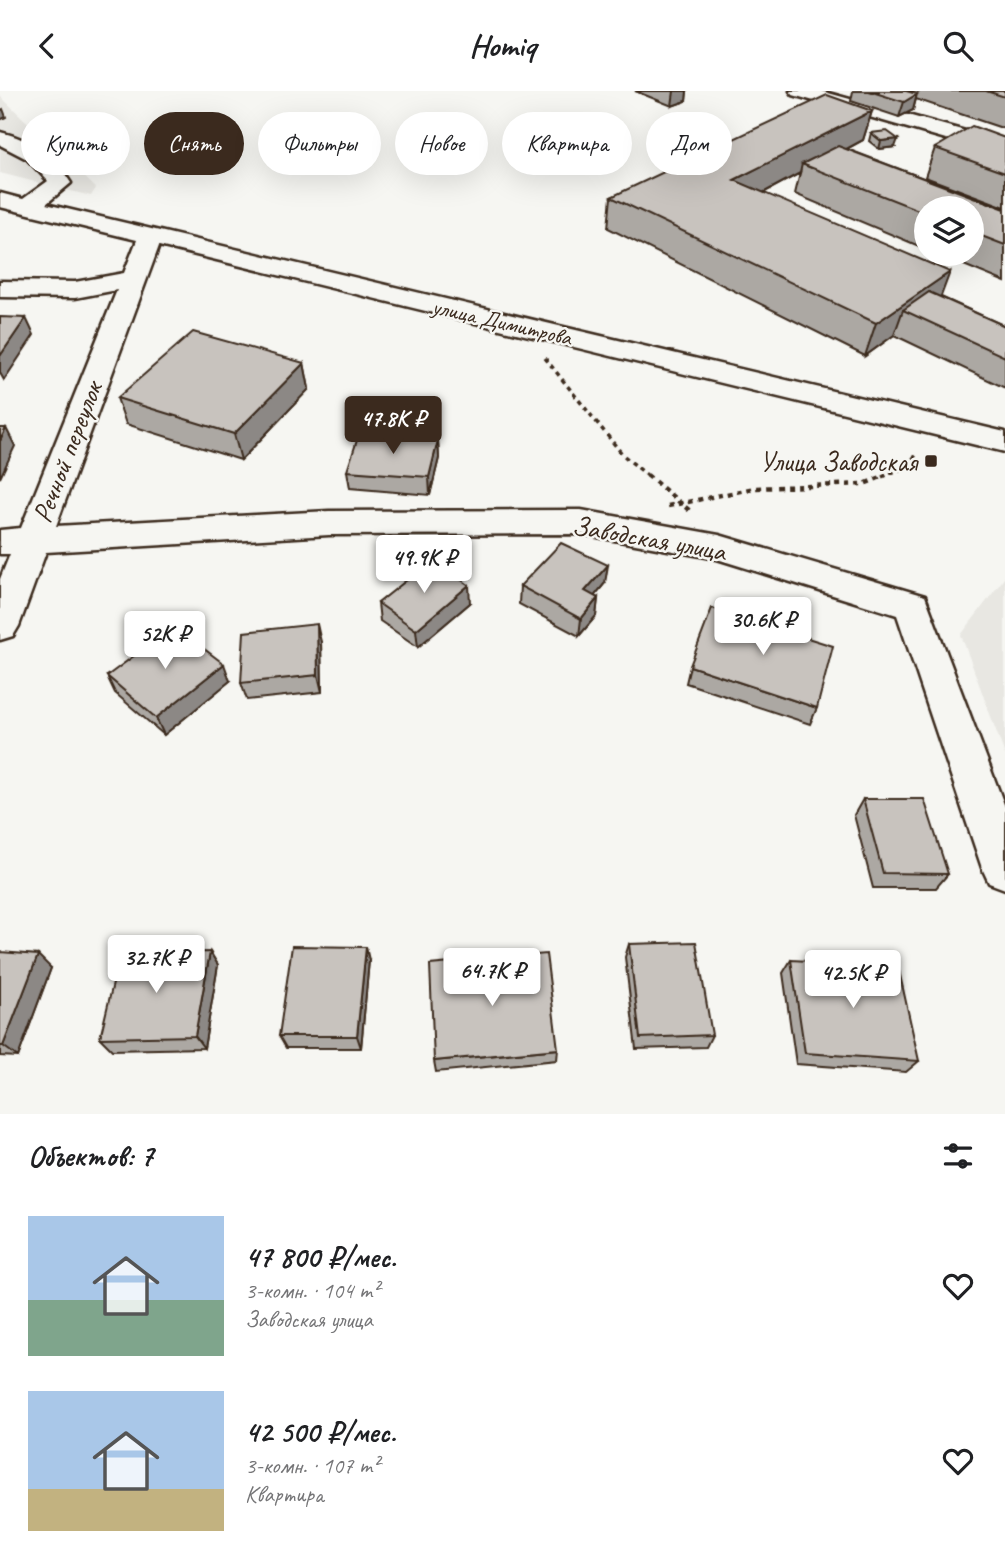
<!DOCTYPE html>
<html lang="ru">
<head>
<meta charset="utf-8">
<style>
  :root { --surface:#fff; --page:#f6f6f6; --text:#202124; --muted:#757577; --accent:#3b2a1e }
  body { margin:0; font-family:Caveat,sans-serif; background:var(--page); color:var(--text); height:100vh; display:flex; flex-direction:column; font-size:26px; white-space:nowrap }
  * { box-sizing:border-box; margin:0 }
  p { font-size:23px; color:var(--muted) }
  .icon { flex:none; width:38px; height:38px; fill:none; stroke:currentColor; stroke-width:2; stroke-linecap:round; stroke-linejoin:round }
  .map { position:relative; height:1023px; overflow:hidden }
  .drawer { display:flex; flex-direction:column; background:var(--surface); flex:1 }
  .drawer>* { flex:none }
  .banner { position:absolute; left:21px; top:21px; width:964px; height:63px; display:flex; gap:14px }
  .buttons { position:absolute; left:914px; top:105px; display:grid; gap:14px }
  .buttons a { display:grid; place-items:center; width:70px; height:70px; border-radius:50%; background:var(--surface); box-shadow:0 7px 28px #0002; font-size:35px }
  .price { position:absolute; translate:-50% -60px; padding:0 16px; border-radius:7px; background:#fff; color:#222; font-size:23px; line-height:46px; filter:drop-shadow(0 2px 4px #0008) }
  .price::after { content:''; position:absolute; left:50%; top:42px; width:21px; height:16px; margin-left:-10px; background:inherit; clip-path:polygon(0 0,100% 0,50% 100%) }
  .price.on { background:var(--accent); color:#fff }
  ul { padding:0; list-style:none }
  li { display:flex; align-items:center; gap:21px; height:175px; padding:0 28px }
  li span { display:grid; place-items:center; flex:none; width:196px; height:140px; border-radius:0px; color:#555 }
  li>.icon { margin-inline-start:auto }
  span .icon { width:84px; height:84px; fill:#fffc; stroke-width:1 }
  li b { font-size:30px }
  h2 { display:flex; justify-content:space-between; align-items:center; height:84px; padding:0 28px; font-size:30px }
  .pill { padding:0 24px; border-radius:32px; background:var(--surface); box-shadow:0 7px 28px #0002; font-size:24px; line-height:63px }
  .pill.on { background:var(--accent); color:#fff }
  header { display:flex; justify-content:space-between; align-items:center; height:91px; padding:0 28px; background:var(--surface); font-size:32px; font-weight:700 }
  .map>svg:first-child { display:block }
  .built { fill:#e8e7e2 }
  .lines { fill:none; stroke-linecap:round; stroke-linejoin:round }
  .minor-casing { stroke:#3b2a1e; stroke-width:5 }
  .path-far1 { stroke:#3b2a1e; stroke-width:3.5; stroke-dasharray:4.5 4.5; stroke-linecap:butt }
  .path { stroke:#3b2a1e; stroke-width:4.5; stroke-dasharray:5 5; stroke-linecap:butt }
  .minor { fill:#f6f6f2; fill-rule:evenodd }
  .wall { fill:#aca8a3; stroke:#3b2a1e; stroke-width:2 }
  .shaded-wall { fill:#8c8885; stroke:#3b2a1e; stroke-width:2 }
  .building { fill:#c8c3be; stroke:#3b2a1e; stroke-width:2 }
  .poi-dot { fill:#3b2a1e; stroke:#f6f6f2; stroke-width:2.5 }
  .labels { text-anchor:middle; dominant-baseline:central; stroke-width:5; stroke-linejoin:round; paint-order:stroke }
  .far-street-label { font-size:23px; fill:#3b2a1e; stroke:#f6f6f2 }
  .street-label { font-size:28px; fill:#3b2a1e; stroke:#f6f6f2 }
  .poi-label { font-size:28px; fill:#3b2a1e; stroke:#f6f6f2; text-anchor:end }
</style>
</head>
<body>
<header><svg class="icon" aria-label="back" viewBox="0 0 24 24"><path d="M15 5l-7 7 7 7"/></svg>Homiq<svg class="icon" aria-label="search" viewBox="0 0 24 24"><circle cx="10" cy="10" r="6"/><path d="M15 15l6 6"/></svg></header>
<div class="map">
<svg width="1005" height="1023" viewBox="0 0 1005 1023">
  <rect width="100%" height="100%" fill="#f6f6f2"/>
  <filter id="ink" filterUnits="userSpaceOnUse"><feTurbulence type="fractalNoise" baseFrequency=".0143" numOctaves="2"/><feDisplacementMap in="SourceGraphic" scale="14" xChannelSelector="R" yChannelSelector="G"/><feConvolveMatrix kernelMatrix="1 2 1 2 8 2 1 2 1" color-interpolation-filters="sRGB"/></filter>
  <g filter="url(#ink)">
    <path class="built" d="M0,5L96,97L91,105L0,82Z
      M1005,486V664L961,544Z"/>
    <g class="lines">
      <g class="minor-casing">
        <path id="minor" d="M790,0H821L987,46L1005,52V65L793,4Z
          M0,41C32,49 54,64 71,92L46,113L1005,341V361L159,155L56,435L329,420L581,419L719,444L925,505L1005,716V798L989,792L982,777L897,524L717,468L581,443L329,444L46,461L19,535L13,545L0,549V488L10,463H0V439L21,437L117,199L75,207L0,206V190L75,191L124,182L137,149L0,116V102L23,108L48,90L27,68L0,54Z"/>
      </g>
      <path class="path-far1" d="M545,267L623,364L649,386
        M882,386L901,378L919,362"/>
      <path class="path" d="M647,384L690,420
        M668,415L755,397L864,393L886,384"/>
      <use href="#minor" class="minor"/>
    </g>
    <path class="wall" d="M635,0H687L686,10L672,15Z
      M853,0H1005V38L916,8L913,19L899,26L851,10Z
      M872,20L863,49L847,58L1005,118V191L937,163H971V117H926V158L795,103L800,82L763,102L941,206L1005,235V297L894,244L865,265L608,137L611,106Z
      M871,42L895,56L879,58L869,50Z
      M1005,47V116L925,86L935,57Z
      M304,272L309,298L241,369L126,333L117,307Z
      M438,349L439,367L430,404L350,397L347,380Z
      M605,492L594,505L598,507L596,525L579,545L519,513L520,495Z
      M378,512H470L418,556L380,530Z
      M321,551L322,601L247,609L241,592Z
      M690,575L817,617L810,633L686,592Z
      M107,585L230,590L164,644L115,602Z
      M863,708L948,783L936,797H873L854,724Z
      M629,853L712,944L706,956L636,958L625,866Z
      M0,861L51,877L18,966L0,965Z
      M210,861L218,874L204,957L112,959L100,947Z
      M369,869L361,957H286L279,945Z
      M791,869L919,970L906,981L796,973L783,882Z
      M558,958L557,969L436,981L434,970Z"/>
    <path class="shaded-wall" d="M674,0H687L686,10L672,15Z
      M917,3L913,19L899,26L904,11Z
      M3,18L6,26L0,29V20Z
      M872,20L863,49L811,77L802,73L800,82L729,120L734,89Z
      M898,48L895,56L879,58L881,50Z
      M950,181L938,213L903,219L894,244L865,265L876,232Z
      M26,227L34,244L4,289L0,282V265Z
      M304,272L309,298L241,369L234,343Z
      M6,337L15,355L0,387V350Z
      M438,349L439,367L430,404L429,386Z
      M608,474L605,492L584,518L585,500Z
      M469,494L470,512L418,556L416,539Z
      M598,507L596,525L579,545L581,528Z
      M317,533L321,551L322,601L318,584Z
      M224,573L230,590L164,644L156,627Z
      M366,856L369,869L361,957L357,945Z
      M210,861L218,874L204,957L195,945Z
      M38,864L51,877L18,966L3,955Z"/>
    <path class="building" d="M869,0H906L917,3L904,11Z
      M986,0H1005V6Z
      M827,4L872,20L734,89L950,181L876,232L611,106Z
      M972,35L1005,47V82L935,57Z
      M887,40L898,48L881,50L871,42Z
      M838,55L1005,118V154L971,141V117H926V122L802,73Z
      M929,201L1005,235V266L903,219Z
      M0,226L26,227L0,265Z
      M193,241L304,272L234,343L117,307Z
      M0,337H6L0,350Z
      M359,343L438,349L429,386L347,380Z
      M561,452L608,474L585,500L598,507L581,528L520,495Z
      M432,469L469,494L416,539L378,512Z
      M712,517L833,555L817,617L690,575Z
      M317,533L318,584L241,592L244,541Z
      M174,535L224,573L156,627L107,585Z
      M863,708H924L948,783L883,782Z
      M696,851L712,944L640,947L629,853Z
      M292,855L366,856L357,945H279Z
      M0,861L38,864L3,955H0Z
      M210,861L195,945L100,947L120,863Z
      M546,863L558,958L434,970L430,874Z
      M791,869L898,875L919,970L805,962Z"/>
  </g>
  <rect class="poi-dot" x="924" y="363" width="14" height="14" rx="3.5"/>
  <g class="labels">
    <g class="far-street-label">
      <text transform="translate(502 231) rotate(13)">улица Димитрова</text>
    </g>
    <g class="street-label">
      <text transform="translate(67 361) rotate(-69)">Речной переулок</text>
      <text transform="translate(649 447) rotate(10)">Заводская улица</text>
    </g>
    <g class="poi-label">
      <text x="917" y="370">Улица Заводская</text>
    </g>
  </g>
</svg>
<div class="buttons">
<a><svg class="icon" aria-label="layers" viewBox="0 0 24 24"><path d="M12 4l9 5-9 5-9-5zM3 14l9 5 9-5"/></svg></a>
</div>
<b class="price on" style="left:393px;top:365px">47.8K ₽</b>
<b class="price" style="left:424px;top:504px">49.9K ₽</b>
<b class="price" style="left:763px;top:566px">30.6K ₽</b>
<b class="price" style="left:165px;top:580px">52K ₽</b>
<b class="price" style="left:156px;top:904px">32.7K ₽</b>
<b class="price" style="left:492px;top:917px">64.7K ₽</b>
<b class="price" style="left:853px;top:919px">42.5K ₽</b>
<div class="banner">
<a class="pill">Купить</a>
<a class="pill on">Снять</a>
<a class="pill">Фильтры</a>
<a class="pill">Новое</a>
<a class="pill">Квартира</a>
<a class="pill">Дом</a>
</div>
</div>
<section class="drawer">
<h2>Объектов: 7<svg class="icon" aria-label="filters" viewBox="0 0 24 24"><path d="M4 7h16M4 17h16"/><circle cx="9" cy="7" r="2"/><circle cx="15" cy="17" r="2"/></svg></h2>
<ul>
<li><span style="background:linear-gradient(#a9c7e8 60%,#7fa58c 0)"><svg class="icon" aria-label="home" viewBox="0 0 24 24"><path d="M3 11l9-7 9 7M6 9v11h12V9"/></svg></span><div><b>47 800 ₽/мес.</b><p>3-комн. · 104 m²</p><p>Заводская улица</p></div><svg class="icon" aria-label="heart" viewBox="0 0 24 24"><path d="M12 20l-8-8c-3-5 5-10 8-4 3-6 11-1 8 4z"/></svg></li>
<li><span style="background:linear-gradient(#a9c7e8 70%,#c2b280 0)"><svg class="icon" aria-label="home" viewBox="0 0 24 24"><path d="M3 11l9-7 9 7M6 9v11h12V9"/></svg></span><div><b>42 500 ₽/мес.</b><p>3-комн. · 107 m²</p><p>Квартира</p></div><svg class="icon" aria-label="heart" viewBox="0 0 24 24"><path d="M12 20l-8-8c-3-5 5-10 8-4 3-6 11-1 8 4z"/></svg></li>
</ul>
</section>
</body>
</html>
